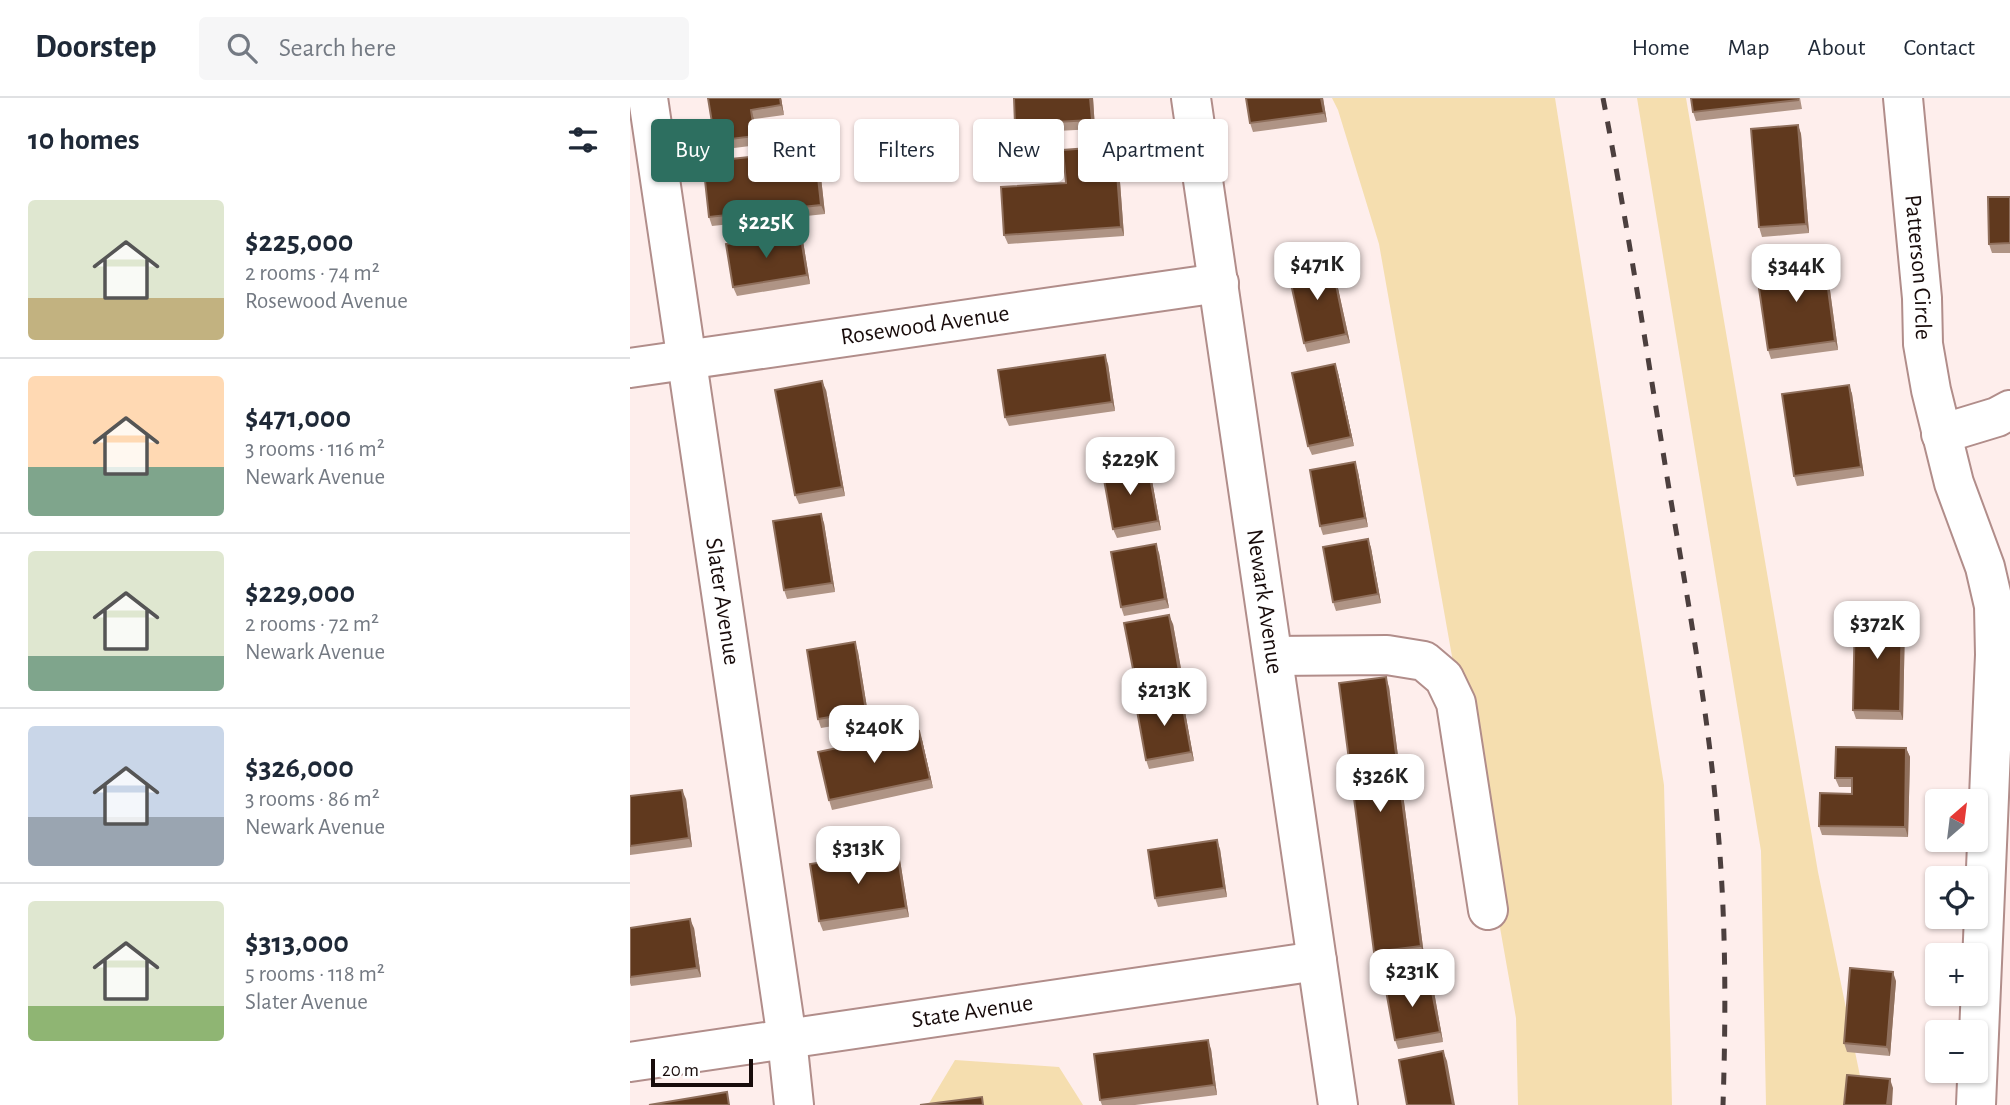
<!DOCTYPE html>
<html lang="en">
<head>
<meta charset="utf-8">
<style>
  :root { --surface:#fff; --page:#f6f6f7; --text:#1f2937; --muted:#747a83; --line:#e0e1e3; --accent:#2d6f60 }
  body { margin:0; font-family:"Alegreya Sans",sans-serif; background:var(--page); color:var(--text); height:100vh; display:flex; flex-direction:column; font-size:26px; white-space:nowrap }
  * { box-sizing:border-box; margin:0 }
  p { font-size:23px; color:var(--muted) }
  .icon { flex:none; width:38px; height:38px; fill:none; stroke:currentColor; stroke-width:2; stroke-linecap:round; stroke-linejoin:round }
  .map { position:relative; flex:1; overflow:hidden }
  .details { display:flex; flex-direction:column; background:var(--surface); width:630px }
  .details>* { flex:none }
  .top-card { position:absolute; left:21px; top:21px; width:665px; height:63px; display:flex; gap:14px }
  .needle { width:46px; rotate:28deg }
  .tools { position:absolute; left:1295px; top:691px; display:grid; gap:14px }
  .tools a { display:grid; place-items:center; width:63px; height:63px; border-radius:7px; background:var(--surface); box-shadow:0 2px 5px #0004; font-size:35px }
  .scale { position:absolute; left:21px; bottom:18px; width:102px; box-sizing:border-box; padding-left:7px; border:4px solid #180c0b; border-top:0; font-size:19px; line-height:24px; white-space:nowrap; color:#180c0b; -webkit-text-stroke:5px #fff; paint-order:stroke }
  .price { position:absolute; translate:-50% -60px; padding:0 16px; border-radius:14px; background:#fff; color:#222; font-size:23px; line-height:46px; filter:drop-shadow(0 2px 4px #0008) }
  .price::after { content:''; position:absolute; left:50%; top:42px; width:21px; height:16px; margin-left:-10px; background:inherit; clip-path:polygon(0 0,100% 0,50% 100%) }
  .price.on { background:var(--accent); color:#fff }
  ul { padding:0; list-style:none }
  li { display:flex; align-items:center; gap:21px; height:175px; padding:0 28px }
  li+li { border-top:2px solid var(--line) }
  li span { display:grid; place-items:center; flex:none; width:196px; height:140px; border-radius:7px; color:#555 }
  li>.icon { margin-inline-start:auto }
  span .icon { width:84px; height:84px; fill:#fffc; stroke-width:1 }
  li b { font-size:30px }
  h2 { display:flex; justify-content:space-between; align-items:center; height:84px; padding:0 28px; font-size:30px }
  .pill { padding:0 24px; border-radius:7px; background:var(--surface); box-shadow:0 2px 5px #0004; font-size:24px; line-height:63px }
  .pill.on { background:var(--accent); color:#fff }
  header { display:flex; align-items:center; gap:42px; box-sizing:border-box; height:98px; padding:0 35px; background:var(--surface); border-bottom:2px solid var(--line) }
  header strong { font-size:33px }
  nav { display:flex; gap:38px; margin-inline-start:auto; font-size:24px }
  .search { width:490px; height:63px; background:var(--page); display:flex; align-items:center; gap:18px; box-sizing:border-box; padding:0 24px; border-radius:7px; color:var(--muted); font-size:26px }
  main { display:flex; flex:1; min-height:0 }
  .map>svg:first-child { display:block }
  .green { fill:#f5deaf }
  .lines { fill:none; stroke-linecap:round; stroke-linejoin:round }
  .minor-casing { stroke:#b18d8a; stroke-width:42 }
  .minor { stroke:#fff; stroke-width:38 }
  .rail { stroke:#4c3f3e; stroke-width:5; stroke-dasharray:12 12; stroke-linecap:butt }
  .wall { fill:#af9485 }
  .shaded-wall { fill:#8f6f5c }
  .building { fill:#60391e; stroke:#8f6f5c; stroke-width:2 }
  .labels { text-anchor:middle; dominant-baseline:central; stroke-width:7; stroke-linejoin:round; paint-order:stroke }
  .street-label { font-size:24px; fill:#180c0b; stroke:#fff }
</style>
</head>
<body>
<header>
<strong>Doorstep</strong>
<div class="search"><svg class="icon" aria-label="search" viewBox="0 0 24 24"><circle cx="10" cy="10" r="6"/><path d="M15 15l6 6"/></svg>Search here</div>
<nav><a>Home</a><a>Map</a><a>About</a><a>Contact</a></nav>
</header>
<main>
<section class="details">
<h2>10 homes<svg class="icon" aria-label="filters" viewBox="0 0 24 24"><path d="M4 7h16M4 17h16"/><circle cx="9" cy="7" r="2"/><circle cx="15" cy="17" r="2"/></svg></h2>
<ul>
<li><span style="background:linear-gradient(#dfe7d0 70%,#c2b280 0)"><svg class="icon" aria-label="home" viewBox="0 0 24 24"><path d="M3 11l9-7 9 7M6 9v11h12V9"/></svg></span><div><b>$225,000</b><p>2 rooms · 74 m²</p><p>Rosewood Avenue</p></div></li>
<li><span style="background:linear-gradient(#ffd9b3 65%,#7fa58c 0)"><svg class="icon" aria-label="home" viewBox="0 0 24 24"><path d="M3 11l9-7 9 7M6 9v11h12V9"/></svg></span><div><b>$471,000</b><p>3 rooms · 116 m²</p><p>Newark Avenue</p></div></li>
<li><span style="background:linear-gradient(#dfe7d0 75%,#7fa58c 0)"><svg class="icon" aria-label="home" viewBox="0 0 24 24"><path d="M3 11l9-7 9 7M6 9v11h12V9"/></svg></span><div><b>$229,000</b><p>2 rooms · 72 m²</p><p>Newark Avenue</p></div></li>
<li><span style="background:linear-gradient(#c9d6e8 65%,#9aa5b1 0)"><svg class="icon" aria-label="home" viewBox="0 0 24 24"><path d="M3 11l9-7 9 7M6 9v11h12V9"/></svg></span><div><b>$326,000</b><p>3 rooms · 86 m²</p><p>Newark Avenue</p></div></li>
<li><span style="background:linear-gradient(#dfe7d0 75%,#8fb573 0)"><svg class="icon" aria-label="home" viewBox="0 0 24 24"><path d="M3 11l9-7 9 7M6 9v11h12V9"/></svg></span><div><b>$313,000</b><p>5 rooms · 118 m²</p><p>Slater Avenue</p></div></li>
</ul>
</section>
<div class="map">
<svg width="1380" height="1007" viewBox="0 0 1380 1007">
  <rect width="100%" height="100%" fill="#feeeec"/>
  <path class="green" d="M702,0H925L1034,687L1042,1007H888L886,920L749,146L708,12Z
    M1007,0H1056L1188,774L1236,1007H1136L1131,753Z
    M325,962L429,969L453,1007H298Z"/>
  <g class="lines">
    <g class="minor-casing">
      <g id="minor">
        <path id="s1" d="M18,0L157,941L164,1007"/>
        <path id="s2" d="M561,0L708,1007"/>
        <path id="s3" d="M1273,0L1292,200L1293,246L1301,292L1324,385L1355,469L1364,508L1365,557L1346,1007"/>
        <path id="s4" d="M0,270L589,185"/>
        <path d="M1311,336L1367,319L1380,312"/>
        <path d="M643,558L757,557L794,563L814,580L826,605L858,812"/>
        <path id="s5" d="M0,964L687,863"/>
      </g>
    </g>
    <use href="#minor" class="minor"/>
    <path class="rail" d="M973,0C998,130 1018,261 1039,391C1058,504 1079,618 1088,732C1096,824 1096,915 1093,1007"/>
  </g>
  <path class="wall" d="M78,0H151L154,17L124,21L128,47L88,52L85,43Z
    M463,0L465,31L388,35L385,26Z
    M693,0L697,24L623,34L620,25Z
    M1061,0H1170L1172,11L1066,23L1063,14Z
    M1168,27L1171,36L1179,135L1132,139L1129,129Z
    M485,48L488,57L494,138L378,146L374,137L436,85Z
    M185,52L189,61L195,116L82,128L79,119Z
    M1380,99V155H1362L1359,146Z
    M173,143L180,186L107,198L103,189Z
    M1197,170L1208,252L1141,261L1138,252Z
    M704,172L720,245L677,254L674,245Z
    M478,266L485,313L379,328L375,319Z
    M705,266L708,275L724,348L682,357L678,348Z
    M1219,287L1222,296L1234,378L1167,388L1164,378Z
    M196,292L215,398L169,406L165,397Z
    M728,374L738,429L693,437L690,428Z
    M521,377L531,432L487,440L483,431Z
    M194,425L205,494L157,501L154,492Z
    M738,441L741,450L751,505L706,513L703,504Z
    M529,455L539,510L494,518L491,509Z
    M1272,514L1275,523L1273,622L1226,621L1223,612Z
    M543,526L553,582L508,590L505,581Z
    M228,554L239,622L191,630L188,621Z
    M759,589L794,857L748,863L744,854Z
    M551,599L554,608L564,663L519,671L516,662Z
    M292,642L303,690L202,712L199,702Z
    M1276,650L1280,659L1278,739L1192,737L1189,728L1222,696V689H1209L1205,680Z
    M0,698L56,701L62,749L0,757Z
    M590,751L597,799L528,809L525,800Z
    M270,762L279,819L193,833L189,823Z
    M0,830H64L71,879L1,888L0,885Z
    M1266,883L1260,958L1217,954L1214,945Z
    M803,888L813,944L768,951L765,942Z
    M581,951L587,997L505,1007H472L470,1002Z"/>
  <path class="shaded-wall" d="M150,0H151L154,17L151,7Z
    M460,0H463L465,31L462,22Z
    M691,0H693L697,24L694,15Z
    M121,12L124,21L128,47L125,38Z
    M1168,27L1171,36L1179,135L1176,126Z
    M485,48L488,57L494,138L491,129Z
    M185,52L189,61L195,116L191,107Z
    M170,134L173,143L180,186L177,177Z
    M1194,161L1197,170L1208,252L1205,243Z
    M701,162L704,172L720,245L716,236Z
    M475,257L478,266L485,313L482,304Z
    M705,266L708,275L724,348L721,339Z
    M192,283L196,292L215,398L212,389Z
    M1219,287L1222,296L1234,378L1231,369Z
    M725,364L728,374L738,429L735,420Z
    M518,368L521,377L531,432L528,423Z
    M191,416L194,425L205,494L202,485Z
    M738,441L741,450L751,505L748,496Z
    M526,446L529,455L539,510L535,501Z
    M1272,514L1275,523L1273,622L1270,613Z
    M539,517L543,526L553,582L549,573Z
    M225,544L228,554L239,622L236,613Z
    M756,579L759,589L794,857L791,848Z
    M551,599L554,608L564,663L561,654Z
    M289,633L292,642L303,690L300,681Z
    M1276,650L1280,659L1278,739L1275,729Z
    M52,692L56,701L62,749L59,740Z
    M587,742L590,751L597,799L594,790Z
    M267,753L270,762L279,819L276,810Z
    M60,821L64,830L71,879L67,870Z
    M1263,874L1266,883L1260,958L1257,949Z
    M799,879L803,888L813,944L810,934Z
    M578,942L581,951L587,997L584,987Z
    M813,953L817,963L825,1007H823Z
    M1260,981L1263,990L1262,1007H1257Z"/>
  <path class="building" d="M78,0H150L151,7L121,12L125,38L85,43Z
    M384,0H460L462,22L385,26Z
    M616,0H691L694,15L620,25Z
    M1061,0H1168V2L1063,14Z
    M1168,27L1176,126L1129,129L1121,31Z
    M485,48L491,129L374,137L371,89L436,85L433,52Z
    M185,52L191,107L79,119L73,64Z
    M1358,99H1380V145L1359,146Z
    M170,134L177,177L103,189L96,146Z
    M1194,161L1205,243L1138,252L1126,170Z
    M701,162L716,236L674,245L658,172Z
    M475,257L482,304L375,319L368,272Z
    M705,266L721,339L678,348L662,275Z
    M192,283L212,389L165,397L145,292Z
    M1219,287L1231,369L1164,378L1152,296Z
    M725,364L735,420L690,428L680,372Z
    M518,368L528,423L483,431L473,376Z
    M191,416L202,485L154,492L143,423Z
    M738,441L748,496L703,504L693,449Z
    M526,446L535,501L491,509L481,454Z
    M1225,513L1272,514L1270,613L1223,612Z
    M539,517L549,573L505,581L494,525Z
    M225,544L236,613L188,621L177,552Z
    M756,579L791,848L744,854L709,585Z
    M551,599L561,654L516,662L506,607Z
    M289,633L300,681L199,702L188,654Z
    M1206,649L1276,650L1275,729L1189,728L1190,695L1222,696V680H1205Z
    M52,692L59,740L0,748V698Z
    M587,742L594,790L525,800L518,752Z
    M267,753L276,810L189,823L180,766Z
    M60,821L67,870L0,879V830Z
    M1220,870L1263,874L1257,949L1214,945Z
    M799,879L810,934L765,942L755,887Z
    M578,942L584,987L470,1002L464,956Z
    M813,953L823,1007H777L769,962Z
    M1217,977L1260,981L1257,1007H1214Z
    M97,994L99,1007H19Z
    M352,999L353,1007H290Z"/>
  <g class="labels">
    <g class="street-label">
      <text stroke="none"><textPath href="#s3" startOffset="170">Patterson Circle</textPath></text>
      <text stroke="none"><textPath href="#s4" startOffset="298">Rosewood Avenue</textPath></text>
      <text stroke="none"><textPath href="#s1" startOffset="509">Slater Avenue</textPath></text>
      <text stroke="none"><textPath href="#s2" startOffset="509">Newark Avenue</textPath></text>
      <text stroke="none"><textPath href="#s5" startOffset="346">State Avenue</textPath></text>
    </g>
  </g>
</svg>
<div class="tools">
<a><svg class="needle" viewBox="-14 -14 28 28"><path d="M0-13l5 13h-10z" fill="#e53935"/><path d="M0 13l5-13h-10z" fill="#747a83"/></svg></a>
<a><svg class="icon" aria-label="locate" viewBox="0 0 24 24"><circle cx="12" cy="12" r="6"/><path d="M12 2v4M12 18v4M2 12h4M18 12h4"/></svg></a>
<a>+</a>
<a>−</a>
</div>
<div class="scale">20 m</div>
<b class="price on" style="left:136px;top:162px">$225K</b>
<b class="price" style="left:687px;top:204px">$471K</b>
<b class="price" style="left:1166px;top:206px">$344K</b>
<b class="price" style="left:500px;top:399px">$229K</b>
<b class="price" style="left:1247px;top:563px">$372K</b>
<b class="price" style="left:534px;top:630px">$213K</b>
<b class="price" style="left:244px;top:667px">$240K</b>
<b class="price" style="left:750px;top:716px">$326K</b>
<b class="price" style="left:228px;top:788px">$313K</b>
<b class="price" style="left:782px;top:911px">$231K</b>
<div class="top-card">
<a class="pill on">Buy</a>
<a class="pill">Rent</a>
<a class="pill">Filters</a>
<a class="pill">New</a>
<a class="pill">Apartment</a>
</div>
</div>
</main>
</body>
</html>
